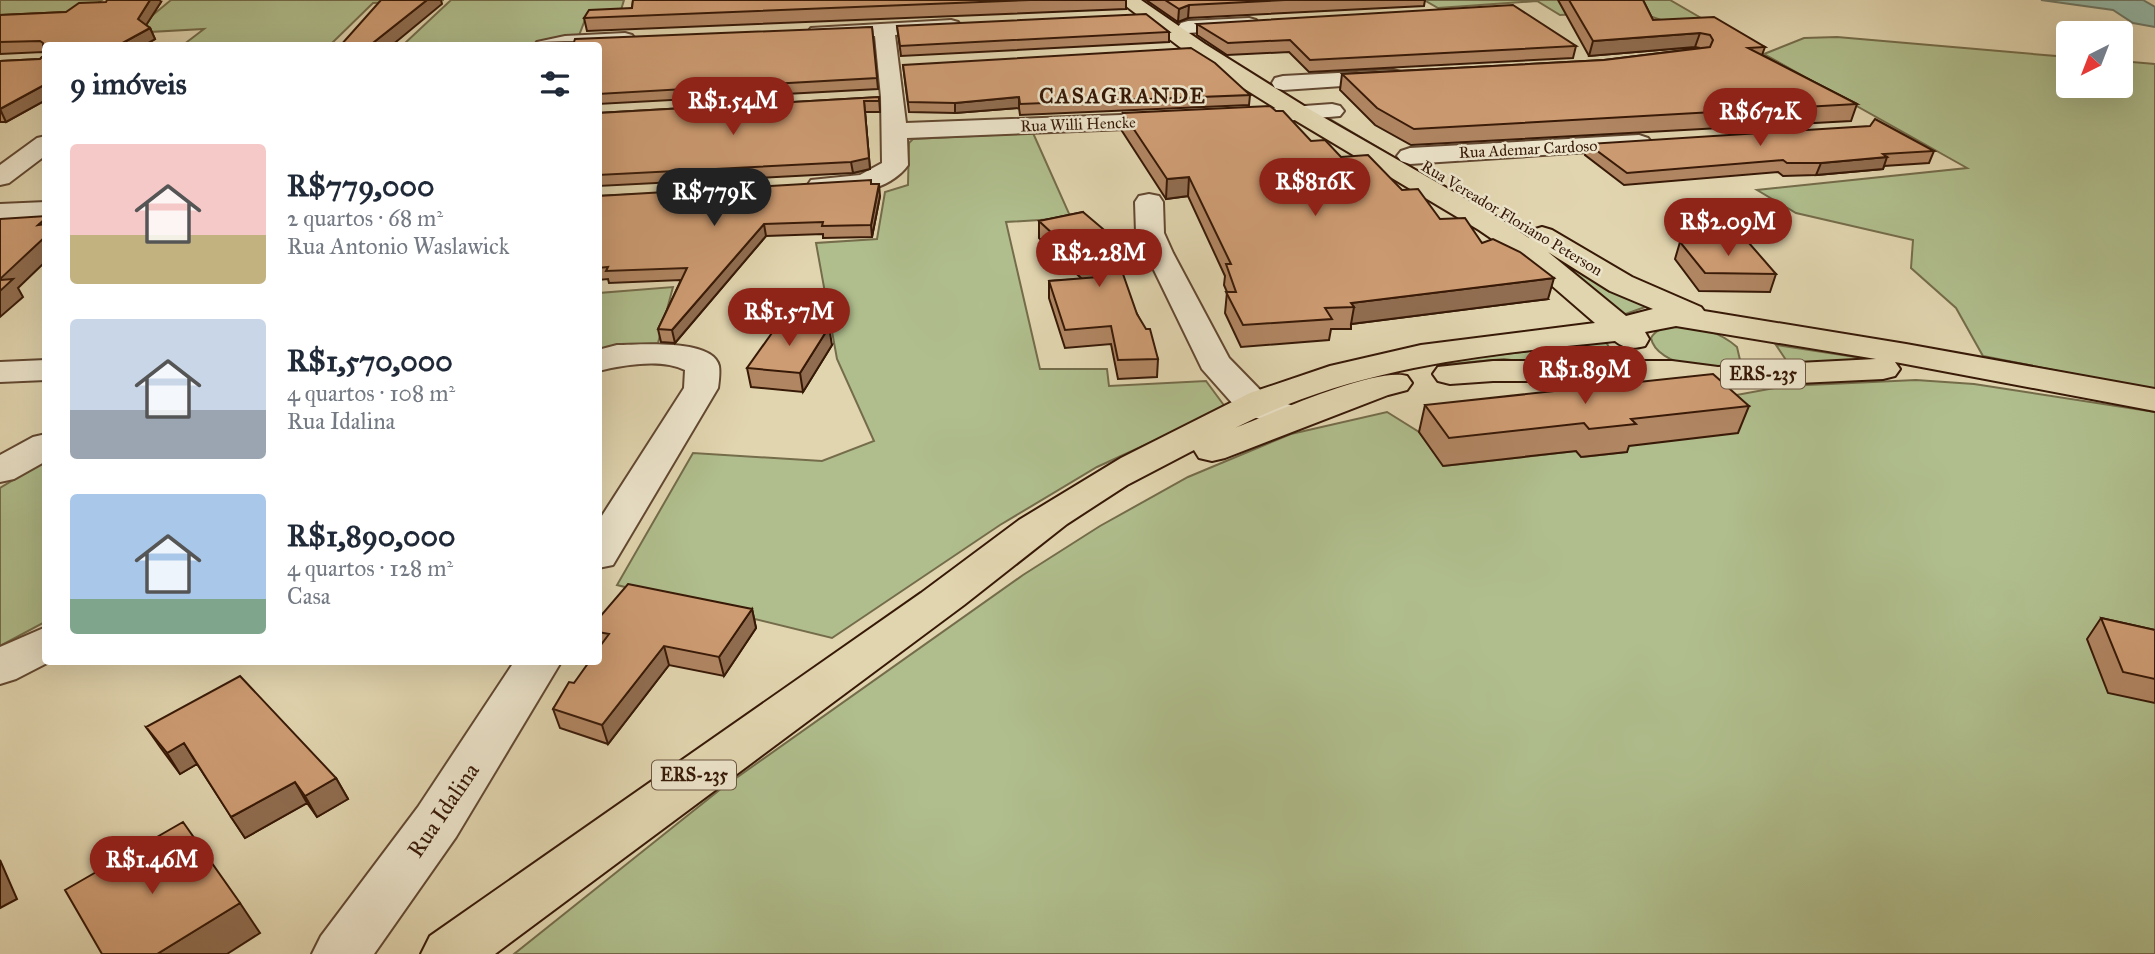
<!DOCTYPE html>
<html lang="pt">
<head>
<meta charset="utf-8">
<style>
  :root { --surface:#fff; --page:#f6f6f7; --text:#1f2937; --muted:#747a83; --accent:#8f2418 }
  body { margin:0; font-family:"IM FELL Great Primer",serif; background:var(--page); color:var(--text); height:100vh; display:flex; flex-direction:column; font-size:26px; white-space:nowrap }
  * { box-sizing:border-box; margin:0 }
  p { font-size:23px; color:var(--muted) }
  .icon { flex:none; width:38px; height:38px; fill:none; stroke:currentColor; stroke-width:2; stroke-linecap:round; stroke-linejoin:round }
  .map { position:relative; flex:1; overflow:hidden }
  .drawer { position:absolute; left:42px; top:42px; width:560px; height:623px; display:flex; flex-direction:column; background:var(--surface); border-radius:7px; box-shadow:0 7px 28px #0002 }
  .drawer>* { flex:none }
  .needle { width:46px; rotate:222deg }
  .controls { position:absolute; left:2056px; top:21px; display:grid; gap:14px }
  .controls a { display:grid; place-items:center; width:77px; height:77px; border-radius:7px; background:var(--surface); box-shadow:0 7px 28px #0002; font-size:35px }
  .price { position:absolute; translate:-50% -60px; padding:0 16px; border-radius:24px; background:var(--accent); color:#fff; font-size:23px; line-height:46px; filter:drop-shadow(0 2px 4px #0008) }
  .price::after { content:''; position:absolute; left:50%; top:42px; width:21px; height:16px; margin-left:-10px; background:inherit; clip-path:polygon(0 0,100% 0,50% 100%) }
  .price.selected { background:#222; color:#fff }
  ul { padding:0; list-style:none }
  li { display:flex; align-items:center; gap:21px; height:175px; padding:0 28px }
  li span { display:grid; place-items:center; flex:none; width:196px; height:140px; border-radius:7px; color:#555 }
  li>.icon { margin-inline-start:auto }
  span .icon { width:84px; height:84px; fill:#fffc; stroke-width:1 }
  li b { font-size:30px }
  h2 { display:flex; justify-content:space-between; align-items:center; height:84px; padding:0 28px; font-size:30px }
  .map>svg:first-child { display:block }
  .green { fill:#b0be8d; stroke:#746c4a; stroke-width:2 }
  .water { fill:#95b9a7; stroke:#6f7967; stroke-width:2 }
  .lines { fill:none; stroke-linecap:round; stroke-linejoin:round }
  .minor-casing { stroke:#624831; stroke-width:4 }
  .major-casing { stroke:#371907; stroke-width:4 }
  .minor { fill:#ece4cb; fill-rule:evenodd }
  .major { fill:#e1d5af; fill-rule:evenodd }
  .wall { fill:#b18663; stroke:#371907; stroke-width:2 }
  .shaded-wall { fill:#906d50; stroke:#371907; stroke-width:2 }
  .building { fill:#ce9c73; stroke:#371907; stroke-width:2 }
  .labels { text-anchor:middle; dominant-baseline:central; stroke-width:5; stroke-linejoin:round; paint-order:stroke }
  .far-street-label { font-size:16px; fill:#371907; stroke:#ece4cb }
  .shield { fill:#ece4cb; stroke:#6d5642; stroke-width:2 }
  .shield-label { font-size:18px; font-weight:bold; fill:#371907 }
  .far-district-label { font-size:21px; font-weight:bold; letter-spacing:2px; fill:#371907; stroke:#ece4cb }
  .near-street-label { font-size:23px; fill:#371907; stroke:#ece4cb }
</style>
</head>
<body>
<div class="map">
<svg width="2155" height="954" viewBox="0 0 2155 954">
  <rect width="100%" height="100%" fill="#e1d5af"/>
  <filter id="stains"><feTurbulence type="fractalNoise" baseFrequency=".00286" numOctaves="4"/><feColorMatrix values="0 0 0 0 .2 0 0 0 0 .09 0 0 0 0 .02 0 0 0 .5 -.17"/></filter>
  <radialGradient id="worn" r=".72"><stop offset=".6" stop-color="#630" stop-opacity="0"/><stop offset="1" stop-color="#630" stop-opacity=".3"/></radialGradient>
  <path class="green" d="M0,0H102L86,12L0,23Z
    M171,0H444L373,3L330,45H183L204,29L131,33Z
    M451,0H624L621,10L588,12L578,38L531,46L404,44Z
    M1424,0H1670L1734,37L1664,21L1635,11L1560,15L1537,1L1438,8Z
    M1837,37L2068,57V86H2121V61L2155,64V390L1983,356L1956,308L1911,268L1913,240L1796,213L1757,190L1967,168L1764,54L1804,38Z
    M1323,118H1328L1520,231L1575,267L1648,306L1620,316Z
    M1033,133L1071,218L1006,222L1040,369H1107L1109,386L1206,381L1226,408L1097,467L1000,525L832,638L617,585L693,453L822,461L874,441L837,359L816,243L877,239L885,192L908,185L909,143L913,139Z
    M673,287L658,343L599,350V293Z
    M1675,326C1698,327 1719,331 1737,347L1740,360C1722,377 1656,366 1651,338C1657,328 1665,328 1675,326Z
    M1606,342L1610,349L1629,365L1534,363L1504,359L1440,365L1437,362Z
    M1776,345L1888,362L1788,363Z
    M1916,380L1974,384L2155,412V954H514L722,788L1023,575L1100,526L1188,477L1291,434L1387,412L1419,432L1444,466L1576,451L1583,457L1626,452L1622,447L1704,401L1786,386Z
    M45,461V622L0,646V488Z"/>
  <path class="water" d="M2041,0H2143L2155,7V27L2133,23L2113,10Z"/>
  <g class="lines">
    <g class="minor-casing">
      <path id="minor" d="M1249,18L1256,20L1259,24L1256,28L1188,33L1181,31L1178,27L1181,23L1188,21Z
        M951,20L958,22L961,26L958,30L895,35L906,123L1174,113L1183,115L1186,120L1183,125L1174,127L907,138L908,165C889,192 841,199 811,192L807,186L811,180L860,175L882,163L881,97L875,36L818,38L811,36L808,32L811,28Z
        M625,33L632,35L635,39L632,43L598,47L534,46L537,42L565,36Z
        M1393,70L1401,72L1404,77L1401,82L1283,90L1275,88L1272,83L1275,78L1283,76Z
        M1332,104L1340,106L1344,111L1340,116L1262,123L1254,121L1250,116L1254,111L1262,109Z
        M1639,135L1648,138L1652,143L1648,148L1410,164L1401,161L1397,156L1401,151L1410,148Z
        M46,136V155L9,183L0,185V165L37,138Z
        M1149,194L1159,196L1163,202L1164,233L1173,253L1229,358L1267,397L1302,409L1307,417L1302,425L1289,428L1241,413L1202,369L1136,233L1135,202L1139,196Z
        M46,202V218L0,220V204Z
        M617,345C638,345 713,338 719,366C720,372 719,381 718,388L613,565L598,568V522L684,388L685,370C661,358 623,365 598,371V350Z
        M46,360V380L0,382V362Z
        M46,434V461L14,479L0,482V455L33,437Z
        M46,627V662H49L16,679L0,684V647Z
        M514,662H561L456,837L374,954H312L321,936L418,807Z"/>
    </g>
    <g class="major-casing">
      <path id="major" d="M1118,0H1141L1205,44L1309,109L1499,218L1529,238L1528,236L1532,230L1542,227L1552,230L1632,277L1701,307L1704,311L1906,344L2155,389V411L1895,362L1900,369L1895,376L1883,379L1718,387L1672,381H1493L1450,384L1438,381L1433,374L1438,367L1493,361H1672L1718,367L1876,359L1676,326L1645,332L1649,339L1645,346C1633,349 1625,349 1615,341C1482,355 1357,366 1235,428C1272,414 1374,367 1407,376L1412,383L1407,390L1388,395L1225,458L1212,461L1199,458L1194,450L1127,485L1067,524L964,605L495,954H421L430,936L921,593L1019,520L1121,458L1250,393L1330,366L1421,345L1595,323L1520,258L1479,230L1293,119L1189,54ZM1548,252L1610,291L1653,309L1626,316Z"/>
    </g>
    <use href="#minor" class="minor"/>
    <use href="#major" class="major"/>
  </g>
  <path class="wall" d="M633,0H1126V9L587,31L584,18L632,8Z
    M1146,0H1425L1424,6L1188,18L1178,22Z
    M1558,0H1643L1653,20L1765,47L1762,55L1857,104L1851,121L1411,145L1375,125L1340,90L1342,74L1604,60L1700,48L1695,47L1589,56Z
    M161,2L146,25L150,28L155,39L143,46H46V100L6,122H0V61L40,59L43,56V52L0,54V15L66,12Z
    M1197,24L1576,46L1573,58L1309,72L1289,52L1227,55L1197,35Z
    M897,26L1169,32V42L901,56Z
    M872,27L878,89L598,104V46Z
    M903,65L1250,95L1249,105L1020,115L1019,108L955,113L909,112Z
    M879,97L880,112H865L870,169L853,173L598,186V113Z
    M1123,113L1311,141L1402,190L1440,219L1482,243L1548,299L1351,324V329H1331L1329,340L1241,347L1225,313L1227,292L1224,285L1225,276L1188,196L1166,199L1122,131Z
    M1588,144L1934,151L1929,163L1884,166L1883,169L1816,175L1783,176L1778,172L1624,185L1585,155Z
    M871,184L880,196L872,237L823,238V234L766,236L675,343L661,342L658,329L681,280L609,283L608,279L598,280V196Z
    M1083,212L1137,314L1158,359L1157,377L1118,379L1111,344L1065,348L1049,298V281L1082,279L1039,238V221Z
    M1680,242L1776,274L1770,292L1699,291L1675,259Z
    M832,345L803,392L751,387L747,368Z
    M1425,405L1749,406L1738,433L1629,446L1627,452L1581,457L1576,451L1443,466L1419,432Z
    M752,609L756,628L724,676L669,665L608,744L560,728L553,709L574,683L598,662V619Z
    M2101,618L2155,630V703L2108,693L2087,639Z
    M146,727L336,778L348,799L317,817L307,803L245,838L197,764L180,774L160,747Z"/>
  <path class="shaded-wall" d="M150,0H160L161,2L143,30L138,19Z
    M427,0H441L442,4L391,46H369Z
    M1189,5L1188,18L1178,22L1179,9Z
    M150,28L155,39L143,46H117Z
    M1700,33L1695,47L1589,56L1593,41Z
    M46,84V100L6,122L0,109Z
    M1019,97V108L955,113V103Z
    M864,101L870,169L853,173L851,162Z
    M1887,157L1883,169L1816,175L1821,163Z
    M1189,177L1188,196L1166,199L1167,179Z
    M879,184L880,196L872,237L871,225Z
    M46,218V261L18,288L23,297L0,317V279L38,225Z
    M764,224L766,236L675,343L672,330Z
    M1554,278L1548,299L1351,324L1354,307L1351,303Z
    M829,327L832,345L803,392L800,373Z
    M752,609L756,628L724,676L719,657Z
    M664,646L669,665L608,744L602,725Z
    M184,743L197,764L180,774L167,753Z
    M336,778L348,799L317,817L305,796Z
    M295,782L307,803L245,838L231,817Z
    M0,860L17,899L0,908Z
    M240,903L260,933L227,954H157Z"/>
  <path class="building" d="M107,0H150L138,19L150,28L117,46H46V84L0,109V61L40,59L43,56V43L40,41L0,42V15L66,12L79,3L106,2Z
    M381,0H427L369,46H340Z
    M633,0H1030L584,18L589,10L632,8Z
    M1165,0H1285L1189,5L1179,9Z
    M1569,0H1643L1653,20L1714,17L1765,47L1748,48L1857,104L1414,129L1377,108L1342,74L1604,60L1710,47L1713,40L1710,35L1700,33L1593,41Z
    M1513,5L1576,46L1310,60L1290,40L1228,43L1197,24Z
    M1146,14L1169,32L900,46L897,26Z
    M872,27L877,78L598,94V46H534L536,43L574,42L575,39Z
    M1191,48L1215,63L1250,95L1020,104L1019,97L955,103L908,102L903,65Z
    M879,97V101H864L869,158L851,162L598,175V113Z
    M1270,106L1276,111H1283L1311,141L1325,140L1341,157L1368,155L1402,190L1418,189L1440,219L1465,218L1482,243L1493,239L1520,252L1554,278L1351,303L1354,307L1325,308L1332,319L1243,325L1226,292H1236L1226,264H1231L1189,177L1167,179L1123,113Z
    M1875,119L1934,151L1883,154L1887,157L1821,163H1787L1783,160L1627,173L1588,144L1870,126Z
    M871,180V184H879L871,225L822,226L823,222L764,224L672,330L658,329L687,268L606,271L608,267L598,268V196Z
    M1083,212L1109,234L1137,314L1146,329H1150L1158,359L1118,360L1111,326L1065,330L1049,281L1099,277L1039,221Z
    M46,216V218L38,225L46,224V236L0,279V219Z
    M1680,242L1749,243L1776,274L1705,273Z
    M13,279L0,291V280Z
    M779,323L829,327L800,373L747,368Z
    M1713,374L1749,406L1631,419L1636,424L1589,429L1584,423L1449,438L1425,405Z
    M628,584L752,609L719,657L664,646L602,725L553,709L569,682L574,683L589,662H598V649L609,634L598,632V619Z
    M2101,618L2155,630V679L2123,672Z
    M240,676L336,778L305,796L295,782L231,817L184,743L167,753L146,727Z
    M183,822L240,903L157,954H102L65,890Z"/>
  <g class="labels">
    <g class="far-street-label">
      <text transform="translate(1078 124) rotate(-2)">Rua Willi Hencke</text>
      <text transform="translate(1528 149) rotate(-3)">Rua Ademar Cardoso</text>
      <text transform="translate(1512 218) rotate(31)">Rua Vereador Floriano Peterson</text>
    </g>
    <g class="shield">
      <rect x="1721" y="359.5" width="84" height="29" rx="5"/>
      <rect x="652" y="760.5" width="84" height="29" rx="5"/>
    </g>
    <g class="shield-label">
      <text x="1763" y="374">ERS-235</text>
      <text x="694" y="775">ERS-235</text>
    </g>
    <g class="far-district-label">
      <text x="1123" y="96">CASAGRANDE</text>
    </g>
    <g class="near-street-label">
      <text transform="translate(443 810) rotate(-56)">Rua Idalina</text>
    </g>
  </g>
  <rect width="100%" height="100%" filter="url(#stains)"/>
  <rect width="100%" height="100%" fill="url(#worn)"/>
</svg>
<div class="controls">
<a><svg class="needle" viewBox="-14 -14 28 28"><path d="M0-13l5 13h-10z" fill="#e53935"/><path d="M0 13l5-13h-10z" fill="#747a83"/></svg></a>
</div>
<b class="price" style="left:733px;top:137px">R$1.54M</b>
<b class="price" style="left:1760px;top:148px">R$672K</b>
<b class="price" style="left:1315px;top:218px">R$816K</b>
<b class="price selected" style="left:714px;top:228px">R$779K</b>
<b class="price" style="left:1728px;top:258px">R$2.09M</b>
<b class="price" style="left:1099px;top:289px">R$2.28M</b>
<b class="price" style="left:789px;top:348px">R$1.57M</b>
<b class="price" style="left:1585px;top:406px">R$1.89M</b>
<b class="price" style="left:152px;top:896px">R$1.46M</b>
<section class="drawer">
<h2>9 imóveis<svg class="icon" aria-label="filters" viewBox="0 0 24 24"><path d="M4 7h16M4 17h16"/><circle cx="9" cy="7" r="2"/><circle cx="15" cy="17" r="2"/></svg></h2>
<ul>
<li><span style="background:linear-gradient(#f6c9c9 65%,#c2b280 0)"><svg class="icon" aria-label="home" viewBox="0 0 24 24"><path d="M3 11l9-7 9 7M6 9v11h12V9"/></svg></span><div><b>R$779,000</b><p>2 quartos · 68 m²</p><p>Rua Antonio Waslawick</p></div></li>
<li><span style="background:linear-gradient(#c9d6e8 65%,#9aa5b1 0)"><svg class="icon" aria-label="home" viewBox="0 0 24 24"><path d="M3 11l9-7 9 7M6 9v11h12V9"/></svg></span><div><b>R$1,570,000</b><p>4 quartos · 108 m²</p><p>Rua Idalina</p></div></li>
<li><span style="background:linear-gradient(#a9c7e8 75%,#7fa58c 0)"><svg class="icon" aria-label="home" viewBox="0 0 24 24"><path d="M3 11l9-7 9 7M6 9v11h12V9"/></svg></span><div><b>R$1,890,000</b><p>4 quartos · 128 m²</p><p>Casa</p></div></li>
</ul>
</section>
</div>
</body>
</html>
